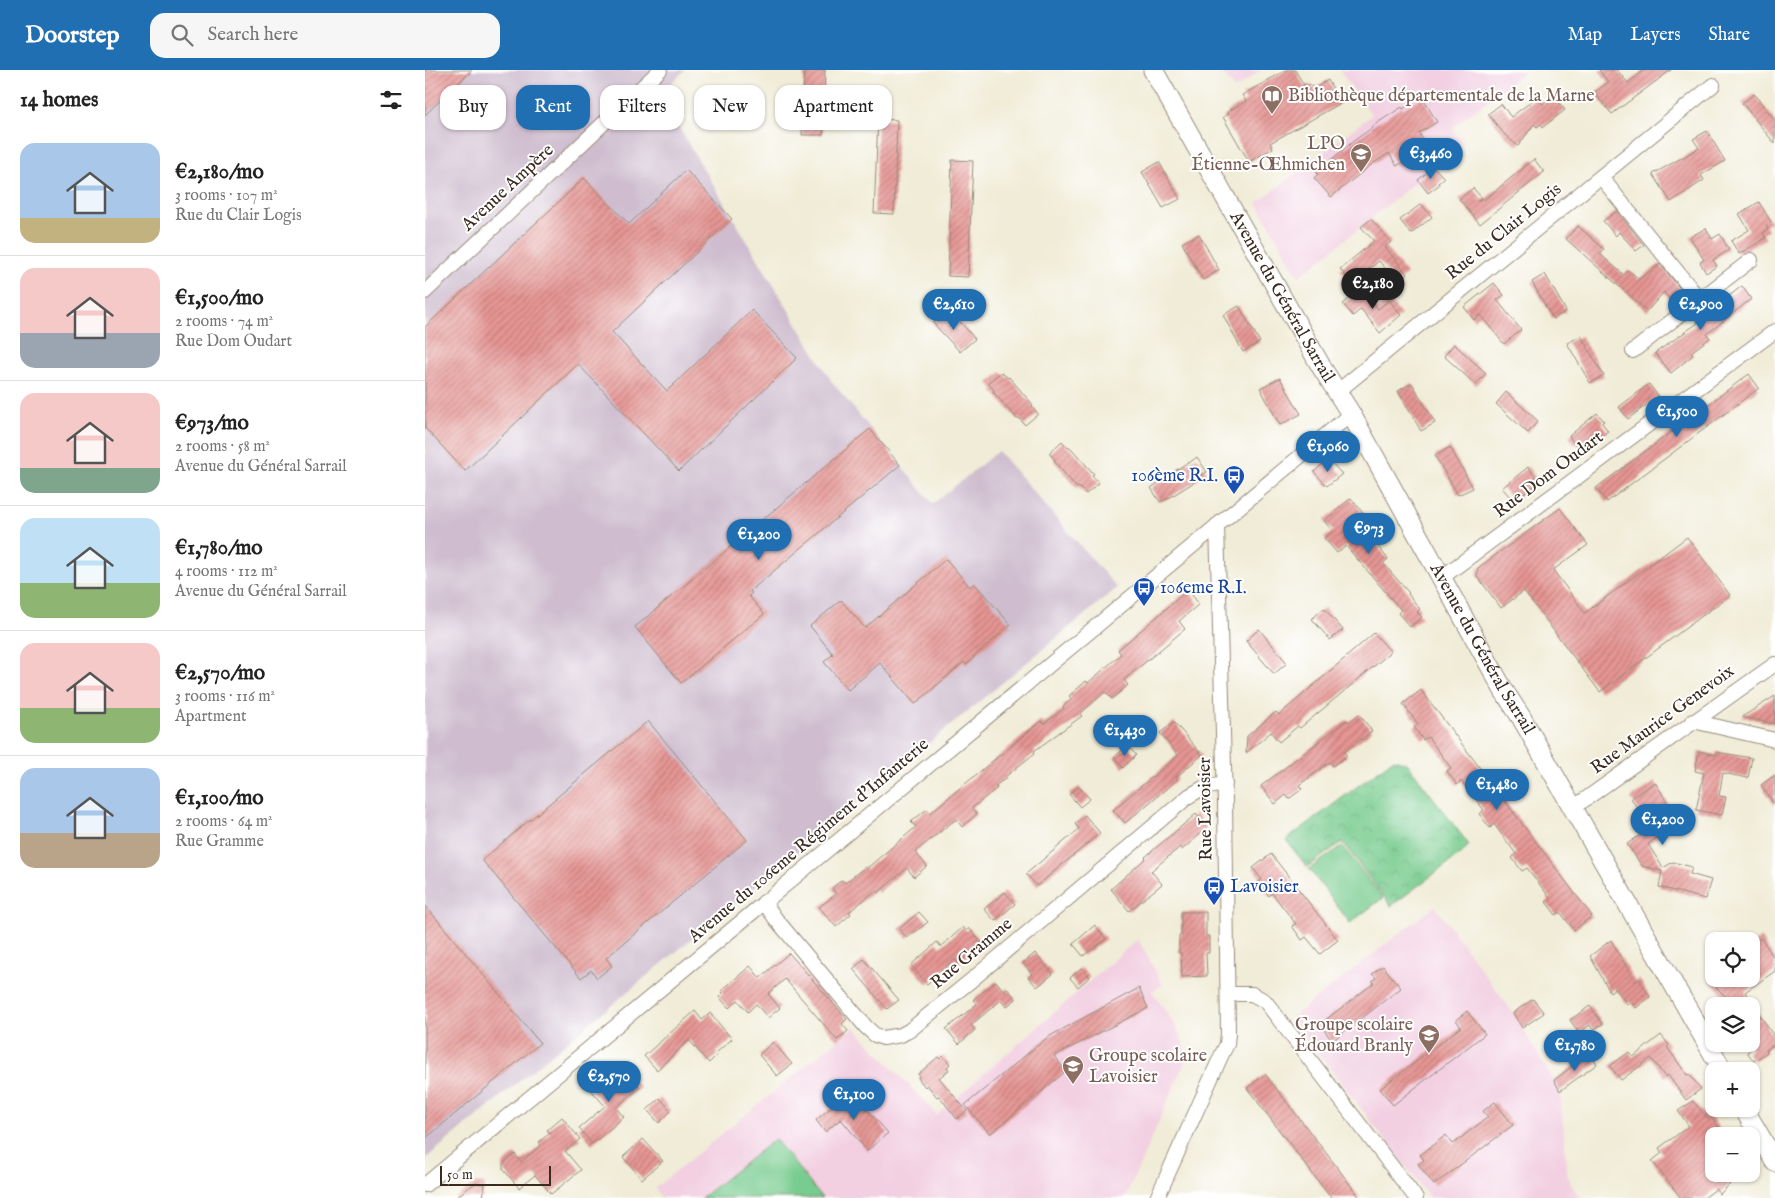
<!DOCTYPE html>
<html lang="en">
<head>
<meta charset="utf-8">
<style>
  :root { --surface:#fff; --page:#f6f6f6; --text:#222; --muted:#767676; --line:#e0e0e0; --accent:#1f6fb2 }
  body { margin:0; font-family:"IM FELL English",serif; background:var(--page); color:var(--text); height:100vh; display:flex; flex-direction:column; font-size:19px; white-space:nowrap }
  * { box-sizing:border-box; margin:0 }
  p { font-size:16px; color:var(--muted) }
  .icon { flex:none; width:28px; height:28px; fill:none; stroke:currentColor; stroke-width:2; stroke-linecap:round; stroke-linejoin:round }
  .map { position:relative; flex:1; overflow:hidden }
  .panel { display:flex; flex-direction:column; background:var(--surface); width:425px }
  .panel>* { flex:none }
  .hud { position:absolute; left:15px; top:15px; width:475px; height:45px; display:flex; gap:10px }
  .buttons { position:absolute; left:1280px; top:862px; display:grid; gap:10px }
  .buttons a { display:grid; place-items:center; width:55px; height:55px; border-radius:10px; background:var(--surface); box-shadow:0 1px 4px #0004; font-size:25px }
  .scale { position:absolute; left:15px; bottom:12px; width:111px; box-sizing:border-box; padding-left:5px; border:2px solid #3b2a1e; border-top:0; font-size:14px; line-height:18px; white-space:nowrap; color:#3b2a1e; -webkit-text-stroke:4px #fff; paint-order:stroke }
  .price { position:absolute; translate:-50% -42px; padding:0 11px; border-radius:18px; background:var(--accent); color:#fff; font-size:16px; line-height:32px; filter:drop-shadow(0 1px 2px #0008) }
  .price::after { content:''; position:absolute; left:50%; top:30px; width:15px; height:11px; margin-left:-8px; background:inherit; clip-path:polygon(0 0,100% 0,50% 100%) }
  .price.current { background:#222; color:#fff }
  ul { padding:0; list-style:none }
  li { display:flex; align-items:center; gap:15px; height:125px; padding:0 20px }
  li+li { border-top:1px solid var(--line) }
  li span { display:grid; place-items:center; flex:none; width:140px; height:100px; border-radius:15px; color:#555 }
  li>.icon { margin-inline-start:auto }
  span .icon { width:60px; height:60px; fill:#fffc; stroke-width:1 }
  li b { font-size:21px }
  h2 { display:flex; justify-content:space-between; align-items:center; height:60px; padding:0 20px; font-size:21px }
  .pill { padding:0 18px; border-radius:15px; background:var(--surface); box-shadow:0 1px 4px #0004; font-size:18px; line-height:45px }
  .pill.current { background:var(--accent); color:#fff }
  header { display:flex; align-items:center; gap:30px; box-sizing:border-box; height:70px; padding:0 25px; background:var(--accent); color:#fff }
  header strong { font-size:24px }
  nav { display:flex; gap:28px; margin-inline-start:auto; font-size:18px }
  .search { width:350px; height:45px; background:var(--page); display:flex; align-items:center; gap:12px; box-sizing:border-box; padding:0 18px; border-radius:15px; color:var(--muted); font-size:19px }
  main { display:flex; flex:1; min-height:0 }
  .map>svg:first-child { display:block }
  .built { fill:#f2cfe1 }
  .industrial { fill:#cfbdcf }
  .park { fill:url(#park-crowns); stroke:#5a7b56 }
  .pitch { fill:#79cc8f; stroke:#5a7b56 }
  .building { fill:url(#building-hatch) }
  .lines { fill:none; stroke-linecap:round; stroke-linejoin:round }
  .street-casing { stroke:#968b7a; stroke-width:16 }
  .secondary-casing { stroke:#968b7a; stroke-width:21 }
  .street { stroke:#fff; stroke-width:14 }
  .secondary { stroke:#fff; stroke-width:19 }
  .labels { text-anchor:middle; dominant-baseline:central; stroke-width:4; stroke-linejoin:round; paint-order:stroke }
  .education-label { font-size:18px; fill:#785e54; stroke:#fff; text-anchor:start }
  .street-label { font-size:18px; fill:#3b2a1e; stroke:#fff }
  .transit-label { font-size:18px; fill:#164399; stroke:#fff; text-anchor:start }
</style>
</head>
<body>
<header>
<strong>Doorstep</strong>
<div class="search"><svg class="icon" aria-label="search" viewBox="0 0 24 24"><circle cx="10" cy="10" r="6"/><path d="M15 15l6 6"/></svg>Search here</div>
<nav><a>Map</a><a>Layers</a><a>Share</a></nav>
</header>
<main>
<section class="panel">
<h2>14 homes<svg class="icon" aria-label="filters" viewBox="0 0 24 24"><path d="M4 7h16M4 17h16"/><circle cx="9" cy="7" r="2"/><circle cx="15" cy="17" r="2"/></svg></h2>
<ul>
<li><span style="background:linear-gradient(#a9c7e8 75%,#c2b280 0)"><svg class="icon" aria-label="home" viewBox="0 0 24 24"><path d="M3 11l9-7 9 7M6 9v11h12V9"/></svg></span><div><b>€2,180/mo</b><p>3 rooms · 107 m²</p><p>Rue du Clair Logis</p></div></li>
<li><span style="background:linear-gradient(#f6c9c9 65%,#9aa5b1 0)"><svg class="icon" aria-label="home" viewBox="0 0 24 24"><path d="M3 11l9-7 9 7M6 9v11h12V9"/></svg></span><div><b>€1,500/mo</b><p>2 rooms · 74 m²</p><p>Rue Dom Oudart</p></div></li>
<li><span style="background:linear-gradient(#f6c9c9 75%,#7fa58c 0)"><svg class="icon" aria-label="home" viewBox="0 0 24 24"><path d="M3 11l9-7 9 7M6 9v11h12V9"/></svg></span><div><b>€973/mo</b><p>2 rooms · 58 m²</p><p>Avenue du Général Sarrail</p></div></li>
<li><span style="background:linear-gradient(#bfe0f5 65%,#8fb573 0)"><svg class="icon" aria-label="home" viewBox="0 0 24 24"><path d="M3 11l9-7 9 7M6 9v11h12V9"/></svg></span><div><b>€1,780/mo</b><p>4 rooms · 112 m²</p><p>Avenue du Général Sarrail</p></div></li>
<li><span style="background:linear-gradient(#f6c9c9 65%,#8fb573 0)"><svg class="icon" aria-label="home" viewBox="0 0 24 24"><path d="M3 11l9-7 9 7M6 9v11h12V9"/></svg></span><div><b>€2,570/mo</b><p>3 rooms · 116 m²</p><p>Apartment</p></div></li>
<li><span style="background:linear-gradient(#a9c7e8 65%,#b9a48a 0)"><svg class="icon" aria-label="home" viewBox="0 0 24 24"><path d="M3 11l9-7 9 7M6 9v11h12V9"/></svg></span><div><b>€1,100/mo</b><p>2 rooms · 64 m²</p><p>Rue Gramme</p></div></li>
</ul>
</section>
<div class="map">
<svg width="1350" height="1128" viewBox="0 0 1350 1128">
  <defs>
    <pattern id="park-crowns" width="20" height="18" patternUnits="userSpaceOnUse" patternTransform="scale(1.25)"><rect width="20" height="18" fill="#79cc8f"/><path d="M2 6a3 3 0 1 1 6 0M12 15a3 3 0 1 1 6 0" fill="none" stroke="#6aaf7b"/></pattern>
    <pattern id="building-hatch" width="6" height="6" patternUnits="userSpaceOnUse" patternTransform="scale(1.25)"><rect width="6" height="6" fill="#e69694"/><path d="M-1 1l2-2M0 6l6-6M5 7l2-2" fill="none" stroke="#bc7b78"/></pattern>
  </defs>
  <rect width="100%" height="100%" fill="#fff"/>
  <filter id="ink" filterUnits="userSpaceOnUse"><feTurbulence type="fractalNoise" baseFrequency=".02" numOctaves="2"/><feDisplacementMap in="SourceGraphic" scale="10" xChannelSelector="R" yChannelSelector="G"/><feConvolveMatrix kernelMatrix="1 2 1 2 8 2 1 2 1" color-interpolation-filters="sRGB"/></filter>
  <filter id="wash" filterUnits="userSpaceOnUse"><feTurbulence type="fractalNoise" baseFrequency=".0096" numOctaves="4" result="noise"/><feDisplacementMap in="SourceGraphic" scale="20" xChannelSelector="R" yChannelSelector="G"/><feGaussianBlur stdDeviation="1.12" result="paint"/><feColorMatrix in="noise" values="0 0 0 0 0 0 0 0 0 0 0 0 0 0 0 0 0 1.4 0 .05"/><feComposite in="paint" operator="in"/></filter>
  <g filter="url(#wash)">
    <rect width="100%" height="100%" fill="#f0ecd7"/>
    <path class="built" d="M794,0H836L810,19Z
      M914,0H1102L1027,58L1039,73L874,207L832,133L947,45Z
      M1010,836L1088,943L1135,1021L1143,1110L1155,1128H1005L866,948Z
      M713,869L738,915L727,921L752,958L763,985L700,1128H237L230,1118L429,957L512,1045Z"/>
    <path class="industrial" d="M0,0H260L234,25L407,312L508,434L573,381L692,518L0,1089Z"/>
    <path class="park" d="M969,689L982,693L1044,775L1037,783L966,836L917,772L882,797L861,770Z"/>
    <path class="pitch" d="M917,776L958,828L925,853L884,799Z
      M350,1069L397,1128H276Z"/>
    <g id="blocks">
      <path class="building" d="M0,0H47L0,45Z
        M379,0H400L398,65H377Z
        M861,0H870L880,17L885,14L888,19L903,10L916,33L845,73L848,78L824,92L798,47L804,44L802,42L821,31L817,25Z
        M1174,0H1192L1203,13L1219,0H1246L1187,44L1169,23L1183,12Z
        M1329,24L1350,50V74L1317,33Z
        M1128,25L1140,40L1118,57L1116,54L1112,57L1109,54L1093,76L1080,65L1063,44L1076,34L1086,47L1112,27L1118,34Z
        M997,27L1012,52L994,63L1002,76L972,96L964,83L946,95L906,127L889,108L893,104L891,102L930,70L947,58L946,57L977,37L978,39Z
        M453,49L472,50L469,144L449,143Z
        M1282,61L1300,91L1276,105L1279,110L1246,132L1228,104L1274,78L1268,69Z
        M1109,89L1119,102L1055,154L1034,129L1048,118L1056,127L1052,132L1057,128L1059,130Z
        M527,90L548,91L543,207L523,206Z
        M734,92L755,129L738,138L717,102Z
        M1009,97L1019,108L1013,113L1014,115L1003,123L993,110Z
        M261,100L307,149L187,262L242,321L327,240L372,288L254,401L153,294L40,401L0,358V257L159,108L204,154Z
        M1334,132L1346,152L1341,155L1343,160L1338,163L1341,168L1314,184L1306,171L1324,160L1314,144Z
        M996,134L1007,147L986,164L975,150Z
        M1192,141L1219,175L1211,181L1194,162L1191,166L1178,151Z
        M946,149L966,172L960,177L982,204L971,212L954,191L927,213L915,199L949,171L936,157Z
        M1153,156L1179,179L1175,184L1199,205L1203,200L1214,209L1235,194L1258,222L1246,231L1239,222L1222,241L1141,169Z
        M1281,158L1287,169L1295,164L1304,180L1288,190L1292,196L1281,203L1275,192L1279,190L1265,167Z
        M774,164L794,200L778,210L757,173Z
        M1120,204L1141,241L1128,249L1107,212Z
        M1069,213L1079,225L1072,230L1096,260L1079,274L1055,245L1049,250L1039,237Z
        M1317,216L1326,229L1282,264L1285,268L1266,282L1268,285L1246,303L1230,283L1273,253L1272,251Z
        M937,218L953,239L964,230L976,245L955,263L936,239L928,246L918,234Z
        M814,236L835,272L818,282L798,245Z
        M524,239L550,269L535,282L508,253Z
        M1156,266L1179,306L1165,313L1142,273Z
        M1029,274L1061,303L1051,315L1019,286Z
        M576,302L583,308L584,307L608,335L607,336L613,344L600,355L594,348L592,349L568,322L569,320L563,313Z
        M1324,304L1334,318L1182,432L1171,418Z
        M855,308L876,344L855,355L835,318Z
        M987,313L1010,353L996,361L973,321Z
        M1224,314L1233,326L1203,349L1194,337Z
        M1081,322L1113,351L1103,363L1071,334Z
        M1172,343L1179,351L1177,353L1183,361L1159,380L1153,373L1150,375L1144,366Z
        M445,359L475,395L325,521L327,523L324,526L339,544L256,613L210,557Z
        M637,371L643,378L645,377L669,404L667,405L674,413L661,424L654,417L652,418L629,391L630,390L624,383Z
        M1025,377L1048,418L1033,425L1010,386Z
        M772,387L782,402L773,407L774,409L744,428L735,432L726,418L763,392L764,393Z
        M903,389L917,404L902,416L889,402Z
        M1103,397L1114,412L1089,431L1077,418Z
        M926,428L950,458L943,464L963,489L958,493L984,523L983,524L995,539L992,542L997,547L985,557L973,543L976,540L921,476L912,483L899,468L908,461L899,451Z
        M1135,438L1163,475L1128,500L1160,543L1262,467L1305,525L1175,622L1099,521L1076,538L1052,506L1053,498Z
        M521,489L545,517L549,513L586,555L548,587L549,588L541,595L539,592L490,634L455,593L423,620L399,592L408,584L385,556L416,530L440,558Z
        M763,520L774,534L754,551L760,559L699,610L703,615L687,629L680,622L655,644L657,646L609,681L610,683L580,707L581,708L570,716L572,718L547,738L552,744L537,757L531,749L490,782L502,796L489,807L482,798L453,823L451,820L424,842L426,844L411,857L394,837L411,824L407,818L417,810L420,813L440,797L441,799L491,757L486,752L502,739L505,743L616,651L619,654L639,638L638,636L647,629L644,626L661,611L663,613L696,584L693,580Z
        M899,538L918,560L905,570L887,549Z
        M834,559L862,593L849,604L821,571Z
        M949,563L966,582L875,658L873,656L854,672L846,662L821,683L822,666L851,642L854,645Z
        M996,620L1167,846L1149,860L1135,842L1131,845L1121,832L1125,828L1102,798L1097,801L1087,788L1091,784L1069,754L1065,758L1054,744L1059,740L1036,711L1032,715L1022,701L1026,698L1003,667L998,670L989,657L993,654L978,634Z
        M1350,626V654L1317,647Z
        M934,644L947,661L919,682L922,686L908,696L905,692L874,715L877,719L864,729L861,725L850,734L836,716L922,650L924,652Z
        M223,651L322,770L181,888L187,896L172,908L166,900L156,908L57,790Z
        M749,652L777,685L751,707L753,709L700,753L688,740L753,685L735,663Z
        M703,676L711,685L698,698L689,687Z
        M1274,681L1291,685V682L1327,688L1323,708L1298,703L1294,726L1301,727L1297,745L1271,740L1279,703L1270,701Z
        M1350,705V736L1336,715Z
        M1230,712L1249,743L1235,752L1241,762L1223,774L1238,798L1248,792L1267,797L1265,804L1286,810L1280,829L1234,817L1237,801L1217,796L1202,774L1224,759L1206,728Z
        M654,717L665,729L655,737L644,724Z
        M771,744L782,758L757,780L755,777L726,801L737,814L704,841L686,819L721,788L720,787Z
        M660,745L675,763L612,816L601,804L654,759L650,754Z
        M846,784L913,870L895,884L881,867L877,870L867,856L871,854L847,823L844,826L833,812L837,810L828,798Z
        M580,822L590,834L570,851L559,839Z
        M0,835L115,973L0,1069Z
        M494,842L503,852L482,868L474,859Z
        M756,842H781V866H784V883H781L782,906L757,907L756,883H754V865H756Z
        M670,855L681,869L658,886L648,874Z
        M538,857L541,861L544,858L557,873L533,893L530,889L502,914L486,895L512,872L516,877Z
        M1336,868L1350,889V901L1320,922L1350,968V974L1341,980L1342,982L1341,983L1329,991L1322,982L1326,979V936H1307L1300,926L1283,909H1326V874Z
        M1186,870L1210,912L1214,909L1225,927L1211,938L1206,932L1202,934L1190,918L1185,922L1165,886Z
        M364,883L422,949L417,954L423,961L412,970L360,909L343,924L355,938L343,948L331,934L323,942L313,930L304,938L294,927L298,923L296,921L325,896L335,908Z
        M610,883L628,904L612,917L603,907L607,904L598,893Z
        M439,889L474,930L462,939L428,899Z
        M958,896L976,918L907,971L895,954L949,913L947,911L951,908L947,904Z
        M656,898L665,907L653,917L645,908Z
        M571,911L579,921L582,918L591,929L581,937L576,930L546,955L550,960L534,974L521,959L552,934L548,930Z
        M714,918L723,938L629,986L641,1001L565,1064L540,1035L623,967Z
        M1108,929L1119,943L1097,958L1088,943Z
        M1165,936L1178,954L1168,960L1165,955L1154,963L1145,950Z
        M270,941L277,950L285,943L307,969L291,983L292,985L284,993L264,970L232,1000L219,986Z
        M1042,941L1060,964L968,1035L955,1019L1036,957L1031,950Z
        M1236,965L1244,975L1242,977L1262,1005L1264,1004L1276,1019L1261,1030L1243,1005L1240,1007L1226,988L1196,1010L1185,996L1204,982L1208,987Z
        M348,972L367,994L352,1006L334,985Z
        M1165,983L1172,994L1135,1021L1129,1010Z
        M518,986L525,994L522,997L524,1000L514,1008L542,1041L532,1049L514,1026L512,1027L502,1015L500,1017L493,1008L495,1006L493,1004L513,987L515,989Z
        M195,995L215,1017L191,1038L199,1047L167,1074L154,1058L180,1036L166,1020Z
        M840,1004L915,1101L935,1128H906L822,1018Z
        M426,1021L463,1063L442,1081L416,1049L400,1062L391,1050Z
        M235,1028L246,1041L234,1053L222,1040Z
        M1268,1031L1283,1049L1286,1047L1297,1062L1289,1066V1104H1297L1305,1114L1295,1124L1291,1119L1279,1128H1256L1227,1091L1237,1083L1234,1078L1264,1056L1253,1041Z
        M1070,1032L1088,1055L1009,1115L993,1094L999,1090L995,1085L1021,1065L1028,1074L1063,1047L1058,1041Z
        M137,1047L155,1069L140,1081L156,1100L126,1124L110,1105L94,1118L78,1099V1094L90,1084L96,1092L116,1075L114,1072L125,1063L122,1060Z
        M218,1069L238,1091L217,1109L198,1087Z
        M50,1113L60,1114L58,1128H30Z"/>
    </g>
  </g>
  <g filter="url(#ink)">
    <use href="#blocks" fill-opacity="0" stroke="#968b7a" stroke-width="1"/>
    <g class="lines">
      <g class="street-casing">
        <path id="street" d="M1176,107L1275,230
          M0,222L235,0
          M1208,281L1326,190
          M912,322L1288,15
          M1016,508L1350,261
          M1268,651L1350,670
          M1148,738L1350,594
          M339,832L350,848L441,957L450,965L458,968L476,965L485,960L549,908L764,726L778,718L800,714
          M804,924H827L840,931L991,1128
          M0,1115L926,344
          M732,1128L797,984L802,974L803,963L800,731L792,455"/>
      </g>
      <g class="secondary-casing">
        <g id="secondary">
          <path id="s1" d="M728,0L897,298L926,344L1079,621L1096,647L1298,1001"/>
          <path d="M1319,1039L1350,1092"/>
        </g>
      </g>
      <use href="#street" class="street"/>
      <use href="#secondary" class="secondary"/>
    </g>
  </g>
  <defs>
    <g id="library-pin" transform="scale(1.125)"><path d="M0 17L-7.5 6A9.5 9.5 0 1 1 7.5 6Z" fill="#8d6e63" stroke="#fff"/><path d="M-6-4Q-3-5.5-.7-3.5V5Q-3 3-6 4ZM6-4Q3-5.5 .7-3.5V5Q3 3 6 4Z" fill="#fff"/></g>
    <g id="school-pin" transform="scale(1.125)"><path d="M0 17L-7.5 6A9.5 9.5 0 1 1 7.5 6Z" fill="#8d6e63" stroke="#fff"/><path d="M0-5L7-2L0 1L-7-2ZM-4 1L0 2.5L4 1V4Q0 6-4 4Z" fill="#fff"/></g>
    <g id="bus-pin" transform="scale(1.125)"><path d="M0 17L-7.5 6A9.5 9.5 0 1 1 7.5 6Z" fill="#1a4fb4" stroke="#fff"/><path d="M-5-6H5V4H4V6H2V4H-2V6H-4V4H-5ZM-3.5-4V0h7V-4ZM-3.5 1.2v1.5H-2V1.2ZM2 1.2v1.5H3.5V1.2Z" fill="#fff"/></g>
  </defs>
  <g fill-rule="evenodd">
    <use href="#library-pin" x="847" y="26"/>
    <use href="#school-pin" x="936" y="84"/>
    <use href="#bus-pin" x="809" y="406"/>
    <use href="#bus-pin" x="719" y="518"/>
    <use href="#bus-pin" x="789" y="817"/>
    <use href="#school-pin" x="1004" y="965"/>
    <use href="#school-pin" x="648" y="996"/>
  </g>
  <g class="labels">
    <g class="education-label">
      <text x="863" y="26">Bibliothèque départementale de la Marne</text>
      <text x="920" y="74" text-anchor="end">LPO<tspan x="920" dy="21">Étienne-Œhmichen</tspan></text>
      <text x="988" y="955" text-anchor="end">Groupe scolaire<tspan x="988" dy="21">Édouard Branly</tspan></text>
      <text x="664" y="986">Groupe scolaire<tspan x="664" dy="21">Lavoisier</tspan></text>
    </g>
    <g class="street-label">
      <text transform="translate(83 118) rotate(-43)">Avenue Ampère</text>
      <text transform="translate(1079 162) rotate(-39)">Rue du Clair Logis</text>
      <text stroke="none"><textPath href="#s1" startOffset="261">Avenue du Général Sarrail</textPath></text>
      <text transform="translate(1124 405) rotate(-37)">Rue Dom Oudart</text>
      <text stroke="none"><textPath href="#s1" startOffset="666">Avenue du Général Sarrail</textPath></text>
      <text transform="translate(1238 650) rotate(-36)">Rue Maurice Genevoix</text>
      <text transform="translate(781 739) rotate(-91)">Rue Lavoisier</text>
      <text transform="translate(384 771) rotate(-40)">Avenue du 106eme Régiment d'Infanterie</text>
      <text transform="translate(547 884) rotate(-40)">Rue Gramme</text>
    </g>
    <g class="transit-label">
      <text x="793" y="406" text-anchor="end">106ème R.I.</text>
      <text x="735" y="518">106eme R.I.</text>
      <text x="805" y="817">Lavoisier</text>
    </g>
  </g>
</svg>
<div class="buttons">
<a><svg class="icon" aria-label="locate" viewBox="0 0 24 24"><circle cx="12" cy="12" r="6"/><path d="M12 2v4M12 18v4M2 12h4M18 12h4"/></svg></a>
<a><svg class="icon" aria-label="layers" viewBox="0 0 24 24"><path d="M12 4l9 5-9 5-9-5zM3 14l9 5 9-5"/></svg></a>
<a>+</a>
<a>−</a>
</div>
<div class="scale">50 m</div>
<b class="price" style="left:1006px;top:110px">€3,460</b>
<b class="price current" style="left:948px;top:240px">€2,180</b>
<b class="price" style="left:529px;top:261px">€2,610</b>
<b class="price" style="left:1276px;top:261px">€2,900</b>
<b class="price" style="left:1252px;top:368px">€1,500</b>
<b class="price" style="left:903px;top:403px">€1,060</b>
<b class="price" style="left:944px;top:485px">€973</b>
<b class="price" style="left:334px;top:491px">€1,200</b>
<b class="price" style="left:700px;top:687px">€1,430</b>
<b class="price" style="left:1072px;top:741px">€1,480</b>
<b class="price" style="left:1238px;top:776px">€1,200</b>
<b class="price" style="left:1150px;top:1002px">€1,780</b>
<b class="price" style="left:184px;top:1033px">€2,570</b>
<b class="price" style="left:429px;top:1051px">€1,100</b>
<div class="hud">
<a class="pill">Buy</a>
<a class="pill current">Rent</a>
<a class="pill">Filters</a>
<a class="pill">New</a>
<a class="pill">Apartment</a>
</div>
</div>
</main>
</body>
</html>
